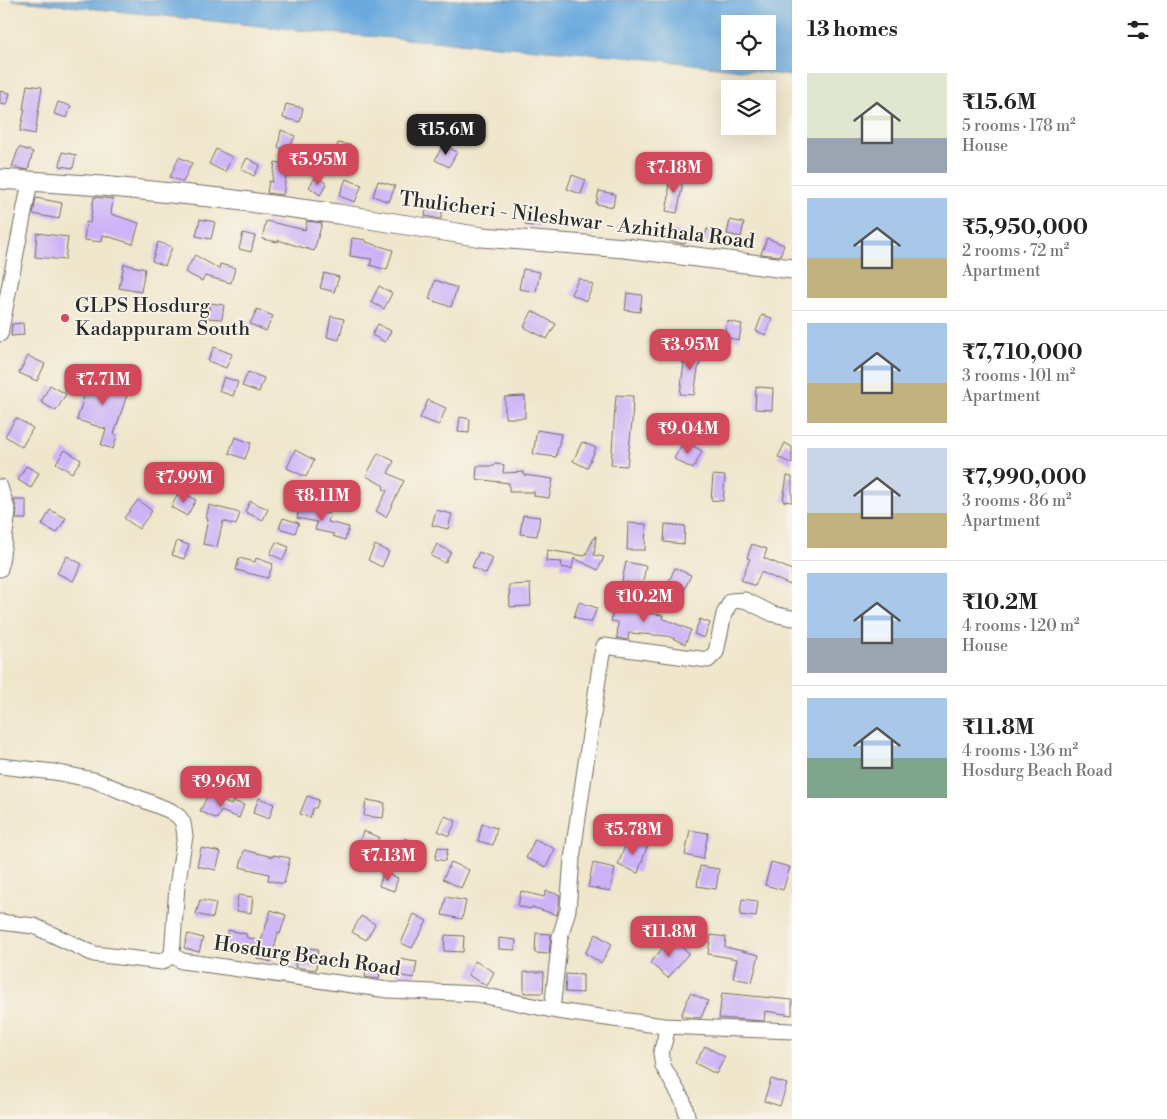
<!DOCTYPE html>
<html lang="en">
<head>
<meta charset="utf-8">
<style>
  :root { --surface:#fff; --page:#f2f2f2; --text:#222; --muted:#767676; --line:#e0e0e0; --accent:#d1495b }
  body { margin:0; font-family:"Libre Bodoni",serif; background:var(--page); color:var(--text); height:100vh; display:flex; flex-direction:column; font-size:19px; white-space:nowrap }
  * { box-sizing:border-box; margin:0 }
  p { font-size:16px; color:var(--muted) }
  .icon { flex:none; width:28px; height:28px; fill:none; stroke:currentColor; stroke-width:2; stroke-linecap:round; stroke-linejoin:round }
  .map { position:relative; flex:1; overflow:hidden }
  .sheet { display:flex; flex-direction:column; background:var(--surface); width:375px }
  .sheet>* { flex:none }
  .tools { position:absolute; left:721px; top:15px; display:grid; gap:10px }
  .tools a { display:grid; place-items:center; width:55px; height:55px; border-radius:0px; background:var(--surface); box-shadow:0 5px 20px #0002; font-size:25px }
  .price { position:absolute; translate:-50% -42px; padding:0 11px; border-radius:10px; background:var(--accent); color:#fff; font-size:16px; line-height:32px; filter:drop-shadow(0 1px 2px #0008) }
  .price::after { content:''; position:absolute; left:50%; top:30px; width:15px; height:11px; margin-left:-8px; background:inherit; clip-path:polygon(0 0,100% 0,50% 100%) }
  .price.active { background:#222; color:#fff }
  ul { padding:0; list-style:none }
  li { display:flex; align-items:center; gap:15px; height:125px; padding:0 15px }
  li+li { border-top:1px solid var(--line) }
  li span { display:grid; place-items:center; flex:none; width:140px; height:100px; border-radius:0px; color:#555 }
  li>.icon { margin-inline-start:auto }
  span .icon { width:60px; height:60px; fill:#fffc; stroke-width:1 }
  li b { font-size:21px }
  h2 { display:flex; justify-content:space-between; align-items:center; height:60px; padding:0 15px; font-size:21px }
  main { display:flex; flex:1; min-height:0 }
  .map>svg:first-child { display:block }
  .water { fill:#6caade; stroke:#4c6a84; fill-rule:evenodd }
  .building { fill:#ceb2f8 }
  .lines { fill:none; stroke-linecap:round; stroke-linejoin:round }
  .minor-casing { stroke:#706c63; stroke-width:17 }
  .major-casing { stroke:#706c63; stroke-width:21 }
  .minor { stroke:#fff; stroke-width:15 }
  .major { stroke:#fff; stroke-width:19 }
  .poi-dot { fill:#d1495b; stroke:#f7f3e8; stroke-width:2 }
  .labels { text-anchor:middle; dominant-baseline:central; stroke-width:4; stroke-linejoin:round; paint-order:stroke }
  .street-label { font-size:20px; fill:#2b2b2b; stroke:#f7f3e8 }
  .poi-label { font-size:20px; fill:#2b2b2b; stroke:#f7f3e8; text-anchor:start }
</style>
</head>
<body>
<main>
<div class="map">
<svg width="792" height="1119" viewBox="0 0 792 1119">
  <rect width="100%" height="100%" fill="#f7f3e8"/>
  <filter id="ink" filterUnits="userSpaceOnUse"><feTurbulence type="fractalNoise" baseFrequency=".02" numOctaves="2"/><feDisplacementMap in="SourceGraphic" scale="10" xChannelSelector="R" yChannelSelector="G"/><feConvolveMatrix kernelMatrix="1 2 1 2 8 2 1 2 1" color-interpolation-filters="sRGB"/></filter>
  <filter id="wash" filterUnits="userSpaceOnUse"><feTurbulence type="fractalNoise" baseFrequency=".0096" numOctaves="4" result="noise"/><feDisplacementMap in="SourceGraphic" scale="20" xChannelSelector="R" yChannelSelector="G"/><feGaussianBlur stdDeviation="1.12" result="paint"/><feColorMatrix in="noise" values="0 0 0 0 0 0 0 0 0 0 0 0 0 0 0 0 0 1.4 0 .05"/><feComposite in="paint" operator="in"/></filter>
  <g filter="url(#wash)">
    <rect width="100%" height="100%" fill="#f0e6cc"/>
    <path class="water" d="M11,0H792V76L626,56L328,33ZM730,24H768V61H730Z"/>
    <g id="blocks">
      <path class="building" d="M27,85L42,87L35,134L20,131L25,109H23Z
        M0,91L10,93L7,105L0,104Z
        M58,102L71,106L67,118L54,114Z
        M286,104L303,108L300,122L283,118Z
        M281,130L295,136L288,152L278,147Z
        M338,143L351,145L345,156L336,154Z
        M443,145L457,152L449,167L435,160Z
        M19,147L33,152L28,170L12,167Z
        M216,149L232,157L225,172L209,164Z
        M62,152L76,155L73,168L60,166Z
        M179,157L192,163L183,182L170,177Z
        M247,158L260,165L254,176L241,169Z
        M275,162L291,165L289,177L286,176L283,195L267,193L269,181L272,182Z
        M572,175L586,180L581,194L567,189Z
        M316,176L327,184L320,195L309,187Z
        M681,176L682,188L677,213L666,211L669,196L668,177Z
        M346,179L362,185L355,202L339,196Z
        M378,181L395,186L389,202L373,196Z
        M599,191L615,194L613,207L596,204Z
        M94,197L113,199L111,214L139,223L133,244L103,235L102,242L84,240L86,222L90,223Z
        M36,198L62,203L59,219L33,214Z
        M427,203L443,206L441,219L425,216Z
        M527,214L541,216L539,227L525,225Z
        M200,219L215,222L211,239L196,236Z
        M730,220L744,223L741,237L727,234Z
        M266,221L305,230L307,221L322,223L314,251L278,240V242L262,239Z
        M707,229L722,232L720,244L704,241Z
        M674,230L688,234L685,244L670,241Z
        M37,233L68,237L65,260L35,257Z
        M243,233L255,236L251,252L239,249Z
        M352,238L366,240V242L393,250L387,270L370,265L372,259L350,256Z
        M767,238L784,245L780,256L761,254Z
        M158,242L172,247L165,266L152,261Z
        M195,255L219,269L220,264L235,268L231,283L205,276L202,281L185,272Z
        M124,264L145,269L141,292L119,288Z
        M523,269L540,272L536,292L519,289Z
        M324,273L339,277L334,292L320,288Z
        M579,278L593,285L586,301L571,294Z
        M435,280L457,288L451,307L429,299Z
        M379,286L392,293L384,309L371,302Z
        M627,293L642,295L640,312L625,310Z
        M210,303L224,305L222,319L208,318Z
        M257,309L273,316L266,331L250,324Z
        M532,311L556,324L547,339L524,327Z
        M762,315L772,318L766,335L756,331Z
        M331,316L344,319L339,340L327,337Z
        M727,321L742,324L739,340L724,337Z
        M23,323L24,335L11,336L12,324Z
        M378,324L391,331L385,342L372,335Z
        M214,347L232,354L226,368L208,361Z
        M688,348L704,354L698,369L694,395L680,394L684,363L682,362Z
        M28,356L45,364L37,381L19,373Z
        M248,372L264,378L259,392L242,386Z
        M89,374L114,384L115,381L130,386L114,434L117,436L113,449L101,445L106,429L77,420L85,393L82,392Z
        M224,377L238,382L233,396L219,391Z
        M50,385L66,394L56,411L41,402Z
        M756,387L773,388L772,410L755,409Z
        M616,395L633,396L632,422L627,466L611,465Z
        M525,396V418H505V397Z
        M428,400L446,408L439,425L420,418Z
        M668,414L685,421L679,435L662,428Z
        M460,417L470,419L469,433L458,432Z
        M16,418L33,428L22,447L5,436Z
        M537,430L561,434L556,457L533,454Z
        M235,437L251,443L245,459L229,453Z
        M684,441L702,451L693,469L674,459Z
        M582,442L596,448L587,468L573,461Z
        M785,443L792,447V464L778,457Z
        M65,450L81,460L72,473L56,463Z
        M295,450L314,460L306,477L287,468Z
        M378,453L394,461L388,473L404,481L386,517L376,511L387,491L383,489L384,486L366,476Z
        M495,464L504,465L503,473L524,472V475L553,479L549,498L534,496V492H509V483L476,479L477,466H494Z
        M26,466L39,473L31,488L18,480Z
        M713,475L725,476L723,501L711,500Z
        M787,476L792,477V502L783,501Z
        M180,491L196,500L187,516L171,507Z
        M14,500H26V519H16L17,510Z
        M138,500L152,511L139,529L124,518Z
        M250,501L268,509L263,520L245,512Z
        M300,504L315,507L314,511L330,514L328,522L349,527L345,540L333,536L334,534L315,530L317,522L297,518Z
        M209,505L240,513L236,525L223,521L217,547L203,544L208,519H206Z
        M50,510L66,518L57,533L42,525Z
        M436,510L452,514L448,529L432,525Z
        M523,515L540,517L537,536L520,534Z
        M283,518L299,523L295,533L279,528Z
        M628,523L646,524L645,550H627Z
        M665,524L685,526L684,544L664,542Z
        M595,536H596L594,555L604,557L598,570L574,558L572,569L561,567L562,562L546,561L547,550L585,556Z
        M177,541L189,545L184,559L172,555Z
        M276,542L289,547L283,560L270,554Z
        M437,544L451,552L445,563L431,556Z
        M752,544L767,549L764,558L792,570V579L790,585L761,572L755,586L741,580L750,559L747,558Z
        M375,545L389,552L382,567L368,560Z
        M479,552L493,558L486,574L472,567Z
        M67,556L82,564L73,581L57,573Z
        M239,558L255,562L256,558L273,564L268,578L236,570Z
        M626,562L646,566L642,586L622,581Z
        M675,568L691,575L681,597L665,589Z
        M530,584L531,606L510,607L509,585Z
        M615,598L635,601L633,612L663,615L662,618L691,630L685,644L668,636L629,633L628,640L617,638L618,622L611,621Z
        M579,602L597,608L591,623L574,617Z
        M700,619L710,623L704,638L694,634Z
        M208,795L231,805L233,801L244,805L239,818L221,811L217,819L200,811Z
        M307,796L319,800L316,808H313L310,818L300,814Z
        M259,798L274,804L269,819L253,813Z
        M366,800L385,803L383,818L364,816Z
        M445,816L456,821L449,836L438,831Z
        M482,824L497,828L493,845L478,841Z
        M690,830L708,833L703,859L685,855Z
        M363,831L379,837L372,856L357,850Z
        M405,838L418,843L412,858L399,853Z
        M535,839L555,849L546,867L526,858Z
        M627,840L647,847L638,873L618,865Z
        M438,847L448,849L445,861L435,859Z
        M201,848L221,852L216,870L197,866Z
        M244,850L273,857V855L290,858L284,884L268,880L269,874L240,867Z
        M451,862L469,870L461,888L443,879Z
        M771,862L790,867L783,890L765,885Z
        M593,863L615,868L610,891L588,887Z
        M700,866L719,869L716,889L697,886Z
        M383,873L398,878L394,891L379,886Z
        M521,891L544,897L546,891L560,895L557,915L532,907L531,909L518,906Z
        M238,895L253,897L251,913L236,911Z
        M446,897L466,901L462,919L442,915Z
        M742,899L758,901L756,917L740,915Z
        M200,900L216,903L213,918L196,914Z
        M271,910L286,915L280,934L278,933L271,962L257,958L258,954L225,948L228,930L247,934L246,937L261,941Z
        M414,914L427,921L412,948L401,943Z
        M361,916L375,924L366,940L352,932Z
        M536,933L551,934L549,954L535,953Z
        M188,934L203,938L199,952L184,948Z
        M596,934L612,944L601,963L585,953Z
        M445,935L464,936L463,952L444,951Z
        M711,935L726,937L725,947L759,955L752,982L733,978L737,959L708,954Z
        M499,938L516,940L515,950L499,949Z
        M671,938L689,953L668,978L650,963Z
        M297,947L318,949L316,970L295,967Z
        M399,959L417,962L414,978L396,975Z
        M475,961L494,972L487,986L468,975Z
        M367,963L381,965L379,979L365,977Z
        M524,972H544L543,993H524Z
        M566,974L583,975V993L565,992Z
        M690,993L708,1001L701,1018L686,1017L681,1016Z
        M722,993L792,1000V1015L765,1011L764,1021L719,1018Z
        M705,1046L725,1057L716,1074L695,1063Z
        M771,1079L787,1084L780,1106L764,1101Z"/>
    </g>
  </g>
  <g filter="url(#ink)">
    <use href="#blocks" fill-opacity="0" stroke="#706c63" stroke-width="1"/>
    <g class="lines">
      <g class="minor-casing">
        <path id="minor" d="M0,334L30,182
          M0,487L8,512L0,569
          M0,766L54,772L94,780L171,811L179,817L183,823L185,836L177,886L172,955L182,961L388,990L477,994L557,1011L664,1026L666,1035L661,1053L663,1066L683,1101L688,1119
          M0,922L34,926L94,954L162,962L172,955
          M552,1010L560,937L568,910L572,859L601,659L604,646L708,660L716,652L724,614L731,601L745,600L773,614L792,618
          M664,1026L792,1031"/>
      </g>
      <g class="major-casing">
        <path id="major" d="M0,179L102,186L220,198L338,214L482,237L625,248L792,269"/>
      </g>
      <use href="#minor" class="minor"/>
      <use href="#major" class="major"/>
    </g>
  </g>
  <circle class="poi-dot" cx="65" cy="318" r="5"/>
  <g class="labels">
    <g class="street-label">
      <text transform="translate(577 221) rotate(7)">Thulicheri - Nileshwar - Azhithala Road</text>
      <text transform="translate(307 957) rotate(8)">Hosdurg Beach Road</text>
    </g>
    <g class="poi-label">
      <text x="75" y="306">GLPS Hosdurg<tspan x="75" dy="23">Kadappuram South</tspan></text>
    </g>
  </g>
</svg>
<div class="tools">
<a><svg class="icon" aria-label="locate" viewBox="0 0 24 24"><circle cx="12" cy="12" r="6"/><path d="M12 2v4M12 18v4M2 12h4M18 12h4"/></svg></a>
<a><svg class="icon" aria-label="layers" viewBox="0 0 24 24"><path d="M12 4l9 5-9 5-9-5zM3 14l9 5 9-5"/></svg></a>
</div>
<b class="price active" style="left:446px;top:156px">₹15.6M</b>
<b class="price" style="left:318px;top:186px">₹5.95M</b>
<b class="price" style="left:674px;top:194px">₹7.18M</b>
<b class="price" style="left:690px;top:371px">₹3.95M</b>
<b class="price" style="left:103px;top:406px">₹7.71M</b>
<b class="price" style="left:688px;top:455px">₹9.04M</b>
<b class="price" style="left:184px;top:504px">₹7.99M</b>
<b class="price" style="left:322px;top:522px">₹8.11M</b>
<b class="price" style="left:644px;top:623px">₹10.2M</b>
<b class="price" style="left:221px;top:808px">₹9.96M</b>
<b class="price" style="left:633px;top:856px">₹5.78M</b>
<b class="price" style="left:388px;top:882px">₹7.13M</b>
<b class="price" style="left:669px;top:958px">₹11.8M</b>
</div>
<section class="sheet">
<h2>13 homes<svg class="icon" aria-label="filters" viewBox="0 0 24 24"><path d="M4 7h16M4 17h16"/><circle cx="9" cy="7" r="2"/><circle cx="15" cy="17" r="2"/></svg></h2>
<ul>
<li><span style="background:linear-gradient(#dfe7d0 65%,#9aa5b1 0)"><svg class="icon" aria-label="home" viewBox="0 0 24 24"><path d="M3 11l9-7 9 7M6 9v11h12V9"/></svg></span><div><b>₹15.6M</b><p>5 rooms · 178 m²</p><p>House</p></div></li>
<li><span style="background:linear-gradient(#a9c7e8 60%,#c2b280 0)"><svg class="icon" aria-label="home" viewBox="0 0 24 24"><path d="M3 11l9-7 9 7M6 9v11h12V9"/></svg></span><div><b>₹5,950,000</b><p>2 rooms · 72 m²</p><p>Apartment</p></div></li>
<li><span style="background:linear-gradient(#a9c7e8 60%,#c2b280 0)"><svg class="icon" aria-label="home" viewBox="0 0 24 24"><path d="M3 11l9-7 9 7M6 9v11h12V9"/></svg></span><div><b>₹7,710,000</b><p>3 rooms · 101 m²</p><p>Apartment</p></div></li>
<li><span style="background:linear-gradient(#c9d6e8 65%,#c2b280 0)"><svg class="icon" aria-label="home" viewBox="0 0 24 24"><path d="M3 11l9-7 9 7M6 9v11h12V9"/></svg></span><div><b>₹7,990,000</b><p>3 rooms · 86 m²</p><p>Apartment</p></div></li>
<li><span style="background:linear-gradient(#a9c7e8 65%,#9aa5b1 0)"><svg class="icon" aria-label="home" viewBox="0 0 24 24"><path d="M3 11l9-7 9 7M6 9v11h12V9"/></svg></span><div><b>₹10.2M</b><p>4 rooms · 120 m²</p><p>House</p></div></li>
<li><span style="background:linear-gradient(#a9c7e8 60%,#7fa58c 0)"><svg class="icon" aria-label="home" viewBox="0 0 24 24"><path d="M3 11l9-7 9 7M6 9v11h12V9"/></svg></span><div><b>₹11.8M</b><p>4 rooms · 136 m²</p><p>Hosdurg Beach Road</p></div></li>
</ul>
</section>
</main>
</body>
</html>
